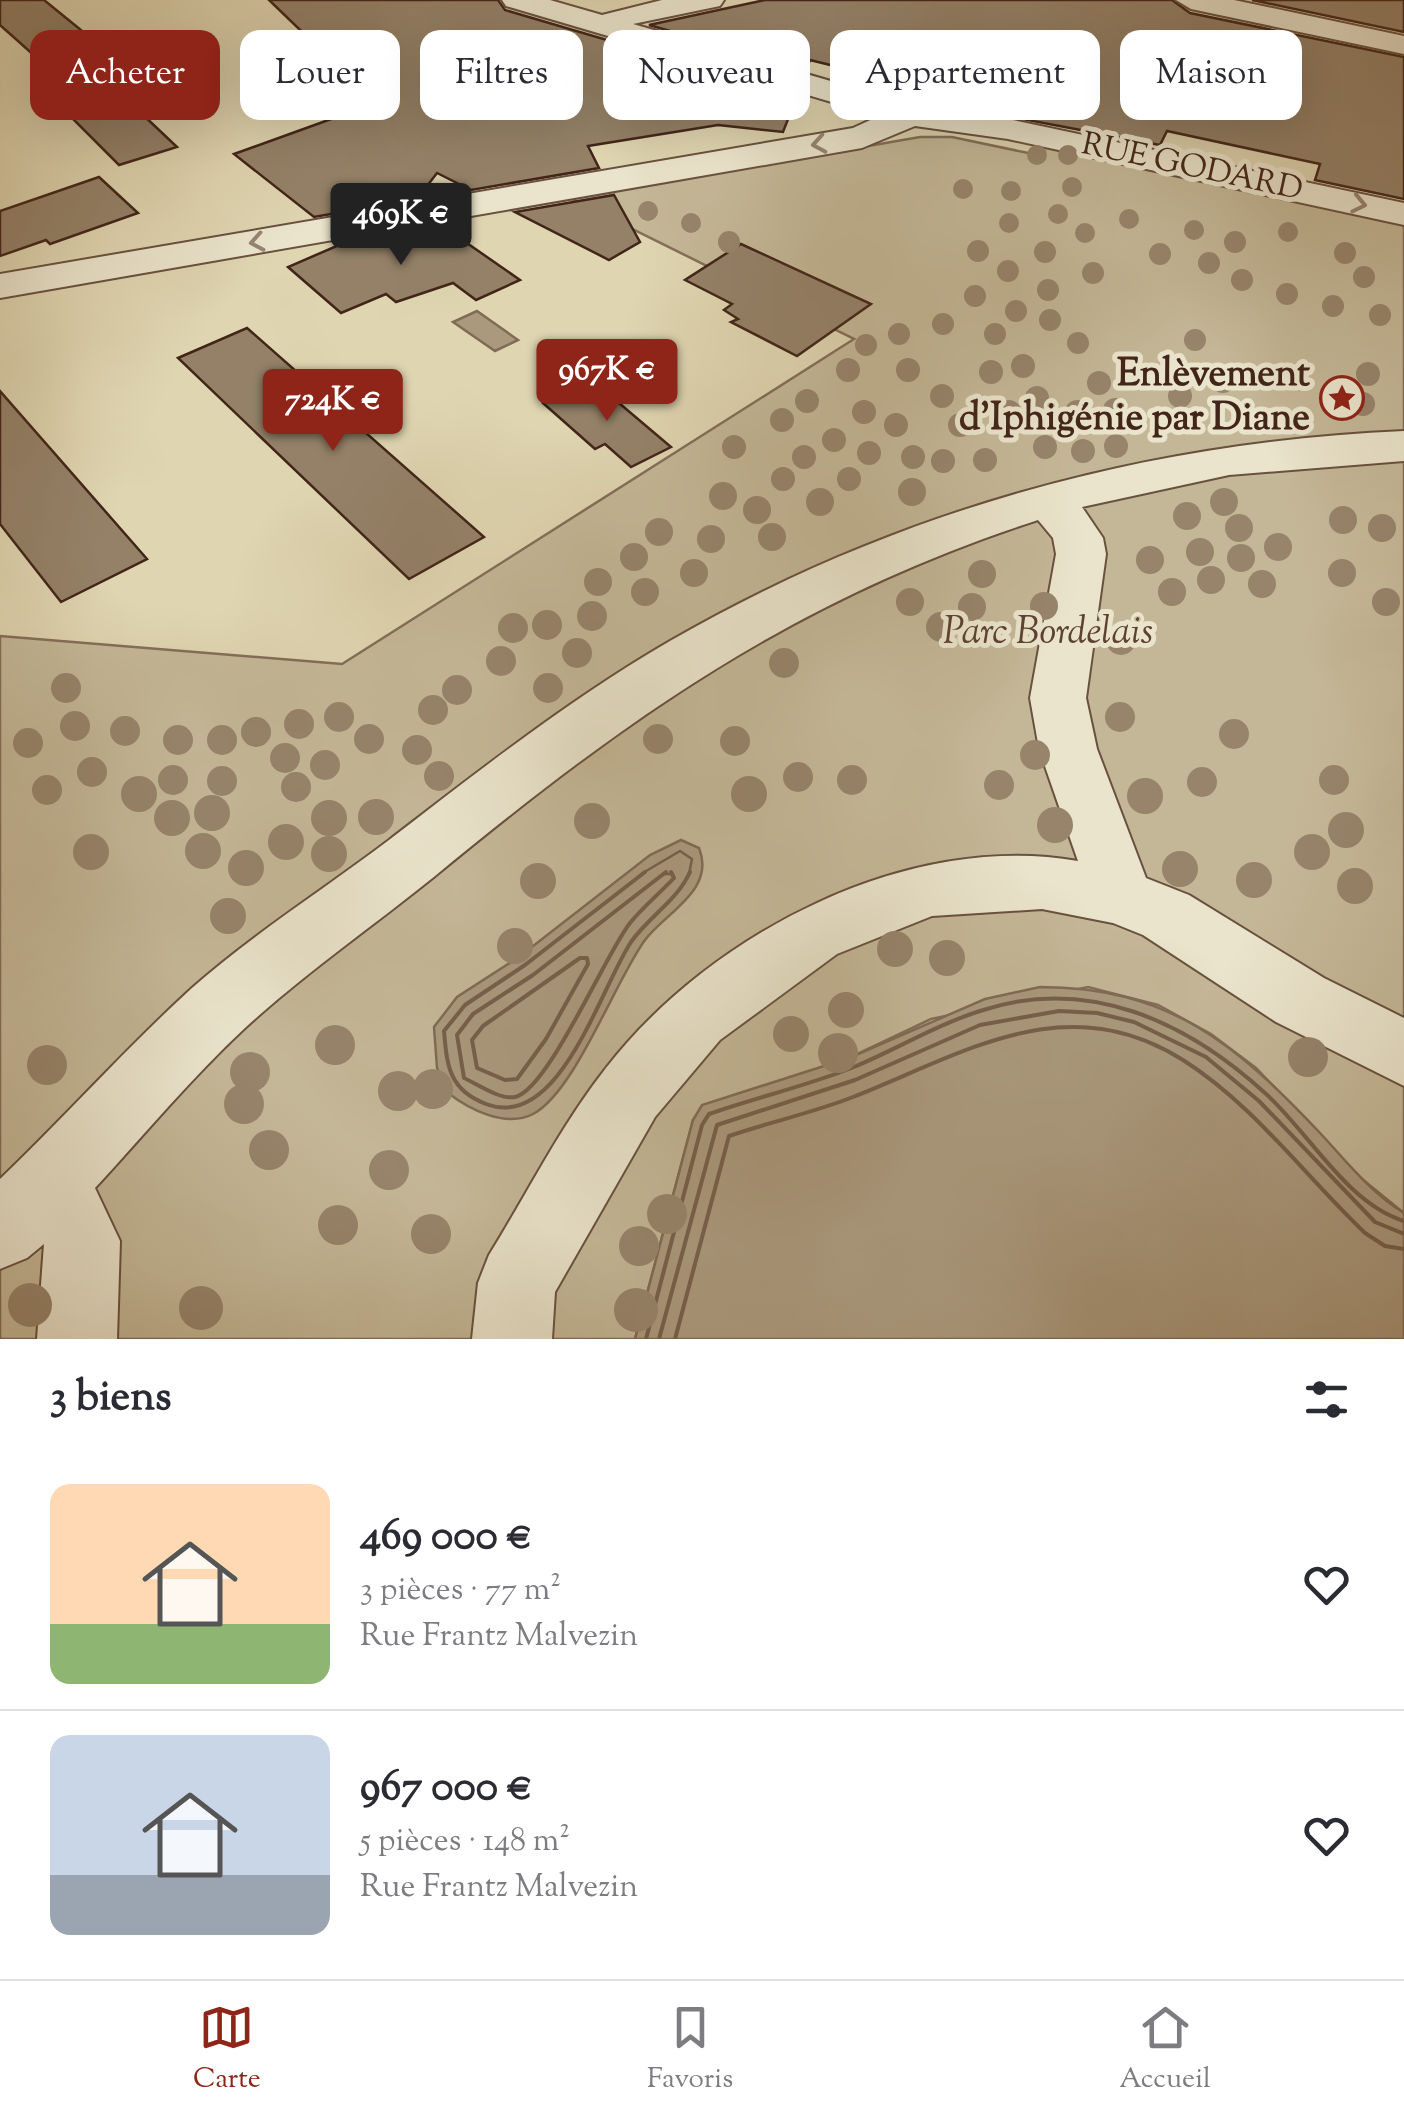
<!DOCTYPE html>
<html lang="fr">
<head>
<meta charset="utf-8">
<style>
  :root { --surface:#fff; --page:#f2f2f3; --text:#2b2b33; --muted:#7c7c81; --line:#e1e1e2; --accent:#8f2418 }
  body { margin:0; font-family:"Sorts Mill Goudy",serif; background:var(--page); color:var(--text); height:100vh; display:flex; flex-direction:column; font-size:38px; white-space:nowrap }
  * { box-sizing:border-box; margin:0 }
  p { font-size:32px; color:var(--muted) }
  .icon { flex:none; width:55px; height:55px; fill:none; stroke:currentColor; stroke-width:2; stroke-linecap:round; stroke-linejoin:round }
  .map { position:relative; height:1339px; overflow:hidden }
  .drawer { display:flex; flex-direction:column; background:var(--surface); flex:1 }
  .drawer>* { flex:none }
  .guide { position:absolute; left:30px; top:30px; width:1345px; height:90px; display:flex; gap:20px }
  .price { position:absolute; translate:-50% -85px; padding:0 22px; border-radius:10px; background:var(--accent); color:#fff; font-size:32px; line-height:65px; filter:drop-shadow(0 2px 5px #0008) }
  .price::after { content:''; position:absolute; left:50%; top:60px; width:30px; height:22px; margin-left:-15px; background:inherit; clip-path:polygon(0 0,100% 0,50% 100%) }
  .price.active { background:#222; color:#fff }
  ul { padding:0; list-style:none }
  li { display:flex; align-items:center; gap:30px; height:250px; padding:0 50px }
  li+li { border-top:2px solid var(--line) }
  li span { display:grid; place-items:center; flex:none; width:280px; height:200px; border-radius:20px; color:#555 }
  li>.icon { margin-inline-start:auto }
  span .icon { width:120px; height:120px; fill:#fffc; stroke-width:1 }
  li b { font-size:42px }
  h2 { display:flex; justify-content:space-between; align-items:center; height:120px; padding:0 50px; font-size:42px }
  .chip { padding:0 35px; border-radius:20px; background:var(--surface); box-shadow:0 10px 40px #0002; font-size:35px; line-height:90px }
  .chip.active { background:var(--accent); color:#fff }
  .tab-bar { display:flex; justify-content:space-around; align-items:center; height:140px; border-top:2px solid var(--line); background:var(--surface); font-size:28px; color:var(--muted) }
  .tab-bar a { display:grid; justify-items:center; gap:5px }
  .tab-bar .active { color:var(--accent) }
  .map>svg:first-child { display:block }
  .green { fill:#c4b797; stroke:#836e58; stroke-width:2.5 }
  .water { fill:#aa997d; stroke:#806b55; stroke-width:2.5 }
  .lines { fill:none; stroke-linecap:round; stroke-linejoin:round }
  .shore-far1 { stroke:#765f4b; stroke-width:2.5 }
  .shore { stroke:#765f4b; stroke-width:4 }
  .building { fill:#948168; stroke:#422519; stroke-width:2.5 }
  .minor-casing { stroke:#69513f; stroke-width:4 }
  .minor { fill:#eae4cc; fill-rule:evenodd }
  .tree { fill:#97846b }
  .oneway { stroke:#968472 }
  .labels { text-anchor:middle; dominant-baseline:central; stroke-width:10; stroke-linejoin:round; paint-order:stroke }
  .far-street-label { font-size:32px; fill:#422519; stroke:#eae4cc }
  .poi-label { font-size:38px; font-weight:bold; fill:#422519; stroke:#eae4cc; text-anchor:end }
  .park-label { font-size:38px; font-style:italic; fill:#5c4232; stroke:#eae4cc }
</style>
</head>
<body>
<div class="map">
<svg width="1404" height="1339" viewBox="0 0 1404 1339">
  <rect width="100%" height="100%" fill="#dfd5b1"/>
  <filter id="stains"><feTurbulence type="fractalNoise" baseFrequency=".002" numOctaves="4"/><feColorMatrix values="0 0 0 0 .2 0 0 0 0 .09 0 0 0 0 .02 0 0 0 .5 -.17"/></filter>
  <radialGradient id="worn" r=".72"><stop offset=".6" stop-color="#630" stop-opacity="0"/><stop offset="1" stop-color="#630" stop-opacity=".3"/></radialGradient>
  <path class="green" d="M920,137H952L1033,154L1044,147L1404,224V1213L1362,1179L1256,1068L1211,1034L1158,1005L1088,987L931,1019L849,1058L693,1120L635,1339H0V636L342,664L854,339L570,198Z"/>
  <path class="water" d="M477,311L518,340L495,351L453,322Z
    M681,840L699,848C716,890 666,912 645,940C615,981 575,1092 533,1114C506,1128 470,1110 448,1093L437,1068L434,1027L457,997L519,957L650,855Z
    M1040,987C1169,987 1236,1044 1321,1134C1347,1162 1371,1193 1404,1213V1339H635L693,1120L702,1105L849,1058L985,999Z"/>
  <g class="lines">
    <path class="shore-far1" d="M641,874L680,851L692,859L689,874
      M663,874H673"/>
    <path class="shore" d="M645,872L525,965L465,1005L444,1031C447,1066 449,1090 486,1104C559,1132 600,989 631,942C649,916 677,901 690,872
      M666,872L533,975L473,1014L457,1035L464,1078C477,1084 500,1100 515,1097C548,1090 606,953 630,923C643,907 660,893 674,878L671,872
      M580,958H587L588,964L546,1039L517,1079L505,1080L477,1068L472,1040L483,1026Z
      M646,1339L702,1125L709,1114C757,1097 807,1086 854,1067C897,1049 936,1025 980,1011C1087,975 1186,1021 1265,1093C1309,1132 1346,1203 1404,1221
      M659,1339L717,1125L855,1080L980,1025L1059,1011L1097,1013L1134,1022L1206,1057L1259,1101L1375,1222L1404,1234
      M675,1339L729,1136C770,1122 812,1113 853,1097C965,1053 1066,986 1183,1060C1254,1105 1305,1176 1365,1233L1385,1246L1404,1249"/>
  </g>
  <path class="building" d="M0,0H44L151,87L122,95L177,147L119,165L58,104L82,98L0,25Z
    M269,0H498L505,10L797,96L783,132L718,125L588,146L599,168L471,190L437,173L417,199L314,217L234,154L334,118L306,93L351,79Z
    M765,0H1172L1190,13L1404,57V199L1315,180L1320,164L1167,131L1160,145L980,111L973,109L978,103L895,81L810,60L806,70L649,25Z
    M1252,0H1404V32Z
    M99,177L138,213L50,244L46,240L0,256V211Z
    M614,195L640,242L609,260L515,212Z
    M441,225L520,280L476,300L453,283L396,302L386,294L341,313L288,267L346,242Z
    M741,244L871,304L797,356L731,322L738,319L724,310L732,304L685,280Z
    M247,328L484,537L409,579L178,358Z
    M593,381L671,447L631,467L605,444L595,449L543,403Z
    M0,391L147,559L61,602L0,524Z"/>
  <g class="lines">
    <g class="minor-casing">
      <path id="minor" d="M502,0H550L602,15L662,0H724L720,6L633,24L914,105L1008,119L1404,203V225L1008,139L915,126L862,148L0,298V274L853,128L879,116L506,6Z
        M1176,0H1234L1404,36V54L1191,9Z
        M1404,431V461L1229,475L1082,507L1103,538L1106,554L1086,698L1097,749L1146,878L1189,895L1324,978L1404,1018V1086L1276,1022L1143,935L1113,923L1042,909L932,916L837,954L720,1040L655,1117L555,1292L552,1339H472L478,1283L489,1255C527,1194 561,1125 606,1068C710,934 907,831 1078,861L1039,749L1030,698L1056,554L1053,538L1038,520C795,599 629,716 435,876C372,927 305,973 246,1027C192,1077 145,1134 95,1188L120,1241L117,1339H37L44,1244L27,1258L0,1269V1179C65,1117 125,1049 192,988C253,934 323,890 389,840C480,770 570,699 670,641C895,511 1145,442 1404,431Z"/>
    </g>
    <use href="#minor" class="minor"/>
  </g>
  <g class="tree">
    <circle cx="1037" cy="155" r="10"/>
    <circle cx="1068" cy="155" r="10"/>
    <circle cx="1072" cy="187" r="10"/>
    <circle cx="963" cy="189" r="10"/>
    <circle cx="1011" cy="191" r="10"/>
    <circle cx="648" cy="211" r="10"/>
    <circle cx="1058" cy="214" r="10"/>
    <circle cx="1129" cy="219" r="10"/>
    <circle cx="691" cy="223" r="10"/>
    <circle cx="1009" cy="223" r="10"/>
    <circle cx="1194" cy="230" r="10"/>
    <circle cx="1288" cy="232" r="10"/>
    <circle cx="1085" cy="233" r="10"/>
    <circle cx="729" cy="242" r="11"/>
    <circle cx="1235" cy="242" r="11"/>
    <circle cx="978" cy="251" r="11"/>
    <circle cx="1045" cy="252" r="11"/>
    <circle cx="1345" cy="253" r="11"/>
    <circle cx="1160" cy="254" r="11"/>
    <circle cx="1209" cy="263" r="11"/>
    <circle cx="1008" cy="271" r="11"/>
    <circle cx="1093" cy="273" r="11"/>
    <circle cx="1364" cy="277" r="11"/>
    <circle cx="1242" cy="280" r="11"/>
    <circle cx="1048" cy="290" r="11"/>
    <circle cx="1287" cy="294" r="11"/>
    <circle cx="975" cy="296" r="11"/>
    <circle cx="1333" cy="306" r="11"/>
    <circle cx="1016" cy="311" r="11"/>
    <circle cx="1380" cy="315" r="11"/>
    <circle cx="1050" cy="320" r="11"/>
    <circle cx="943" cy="324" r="11"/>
    <circle cx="899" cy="334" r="11"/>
    <circle cx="995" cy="334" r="11"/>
    <circle cx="1195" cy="340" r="11"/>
    <circle cx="1078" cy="343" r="11"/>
    <circle cx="866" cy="345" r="11"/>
    <circle cx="1023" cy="366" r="12"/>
    <circle cx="848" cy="370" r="12"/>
    <circle cx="908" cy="370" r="12"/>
    <circle cx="991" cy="372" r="12"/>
    <circle cx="1368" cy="374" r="12"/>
    <circle cx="1223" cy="381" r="12"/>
    <circle cx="1099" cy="383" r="12"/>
    <circle cx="942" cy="396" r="12"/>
    <circle cx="1180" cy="396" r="12"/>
    <circle cx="1037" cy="398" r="12"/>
    <circle cx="807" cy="401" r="12"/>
    <circle cx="1363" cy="404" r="12"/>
    <circle cx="1115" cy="410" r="12"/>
    <circle cx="864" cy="412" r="12"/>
    <circle cx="1009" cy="412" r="12"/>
    <circle cx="1077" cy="412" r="12"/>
    <circle cx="782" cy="420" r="12"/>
    <circle cx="896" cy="425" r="12"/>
    <circle cx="960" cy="425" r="12"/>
    <circle cx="834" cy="440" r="12"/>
    <circle cx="1116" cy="446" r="12"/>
    <circle cx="734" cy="447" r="12"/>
    <circle cx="1045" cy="447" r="12"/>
    <circle cx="1083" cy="451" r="12"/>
    <circle cx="869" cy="453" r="12"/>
    <circle cx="804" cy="457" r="12"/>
    <circle cx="913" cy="457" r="12"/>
    <circle cx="985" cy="460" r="12"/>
    <circle cx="943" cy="461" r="12"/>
    <circle cx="783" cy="479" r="12"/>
    <circle cx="849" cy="479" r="12"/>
    <circle cx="912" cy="492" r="14"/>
    <circle cx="723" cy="496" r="14"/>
    <circle cx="820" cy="502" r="14"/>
    <circle cx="1224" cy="502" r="14"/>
    <circle cx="757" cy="510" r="14"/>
    <circle cx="1187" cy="516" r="14"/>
    <circle cx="1343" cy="520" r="14"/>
    <circle cx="1239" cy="528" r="14"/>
    <circle cx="1382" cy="528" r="14"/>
    <circle cx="659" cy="532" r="14"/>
    <circle cx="772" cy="537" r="14"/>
    <circle cx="711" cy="539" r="14"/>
    <circle cx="1278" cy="547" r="14"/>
    <circle cx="1200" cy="552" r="14"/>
    <circle cx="634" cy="557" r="14"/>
    <circle cx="1241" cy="558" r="14"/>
    <circle cx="1150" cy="560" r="14"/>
    <circle cx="694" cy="573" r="14"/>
    <circle cx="1342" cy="573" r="14"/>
    <circle cx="982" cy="574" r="14"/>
    <circle cx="1211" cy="580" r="14"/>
    <circle cx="598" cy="582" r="14"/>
    <circle cx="1262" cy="584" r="14"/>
    <circle cx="645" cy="592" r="14"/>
    <circle cx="1172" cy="592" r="14"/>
    <circle cx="910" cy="602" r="14"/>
    <circle cx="1386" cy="602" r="14"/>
    <circle cx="1044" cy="606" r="14"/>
    <circle cx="972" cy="607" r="14"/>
    <circle cx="592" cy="616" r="15"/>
    <circle cx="547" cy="625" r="15"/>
    <circle cx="941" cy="627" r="15"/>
    <circle cx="513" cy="628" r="15"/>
    <circle cx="1121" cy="640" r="15"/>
    <circle cx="577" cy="653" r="15"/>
    <circle cx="501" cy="661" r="15"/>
    <circle cx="784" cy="663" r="15"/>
    <circle cx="66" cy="688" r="15"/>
    <circle cx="548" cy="688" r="15"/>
    <circle cx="457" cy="690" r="15"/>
    <circle cx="433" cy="710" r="15"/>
    <circle cx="339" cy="717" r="15"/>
    <circle cx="1120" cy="717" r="15"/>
    <circle cx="299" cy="724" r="15"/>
    <circle cx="75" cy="726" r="15"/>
    <circle cx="125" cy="731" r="15"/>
    <circle cx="256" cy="732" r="15"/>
    <circle cx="1234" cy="734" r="15"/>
    <circle cx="369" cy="739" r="15"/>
    <circle cx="658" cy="739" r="15"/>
    <circle cx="178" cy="740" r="15"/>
    <circle cx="222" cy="740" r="15"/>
    <circle cx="735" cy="741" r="15"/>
    <circle cx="28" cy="743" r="15"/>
    <circle cx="417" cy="750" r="15"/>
    <circle cx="1035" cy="755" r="15"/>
    <circle cx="285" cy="758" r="15"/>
    <circle cx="325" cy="765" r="15"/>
    <circle cx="92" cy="772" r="15"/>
    <circle cx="439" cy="776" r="15"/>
    <circle cx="798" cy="777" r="15"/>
    <circle cx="173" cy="780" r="15"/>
    <circle cx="852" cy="780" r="15"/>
    <circle cx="1334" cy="780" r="15"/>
    <circle cx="222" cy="781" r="15"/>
    <circle cx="1202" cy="782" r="15"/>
    <circle cx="999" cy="785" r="15"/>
    <circle cx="296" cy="787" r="15"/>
    <circle cx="47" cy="790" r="15"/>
    <circle cx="139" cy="794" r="18"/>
    <circle cx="749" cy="794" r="18"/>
    <circle cx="1145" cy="796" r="18"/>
    <circle cx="212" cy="813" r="18"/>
    <circle cx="376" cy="817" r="18"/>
    <circle cx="172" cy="818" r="18"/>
    <circle cx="329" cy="818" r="18"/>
    <circle cx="592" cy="821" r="18"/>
    <circle cx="1055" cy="825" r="18"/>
    <circle cx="1346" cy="830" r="18"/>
    <circle cx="286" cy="842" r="18"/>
    <circle cx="203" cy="851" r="18"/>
    <circle cx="91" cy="852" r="18"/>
    <circle cx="1312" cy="852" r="18"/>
    <circle cx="329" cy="854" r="18"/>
    <circle cx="246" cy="868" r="18"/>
    <circle cx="1180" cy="869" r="18"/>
    <circle cx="1254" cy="880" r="18"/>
    <circle cx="538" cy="881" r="18"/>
    <circle cx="1355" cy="886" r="18"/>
    <circle cx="228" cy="916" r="18"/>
    <circle cx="515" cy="946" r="18"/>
    <circle cx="895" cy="949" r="18"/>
    <circle cx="947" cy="958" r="18"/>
    <circle cx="846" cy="1010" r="18"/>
    <circle cx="791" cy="1034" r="18"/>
    <circle cx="335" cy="1045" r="20"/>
    <circle cx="838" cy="1053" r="20"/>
    <circle cx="1308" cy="1057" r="20"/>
    <circle cx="47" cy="1065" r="20"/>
    <circle cx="250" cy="1072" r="20"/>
    <circle cx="433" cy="1089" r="20"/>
    <circle cx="398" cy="1091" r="20"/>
    <circle cx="244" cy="1104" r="20"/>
    <circle cx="269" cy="1150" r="20"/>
    <circle cx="389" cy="1170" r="20"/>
    <circle cx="667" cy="1214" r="20"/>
    <circle cx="338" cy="1225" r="20"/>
    <circle cx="431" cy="1234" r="20"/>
    <circle cx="639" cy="1246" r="20"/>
    <circle cx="30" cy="1305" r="22"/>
    <circle cx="201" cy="1308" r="22"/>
    <circle cx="636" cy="1310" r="22"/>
  </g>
  <defs><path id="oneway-chevron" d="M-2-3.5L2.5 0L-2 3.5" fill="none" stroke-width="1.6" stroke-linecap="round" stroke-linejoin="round" transform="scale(2.5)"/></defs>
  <g class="oneway">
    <use href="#oneway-chevron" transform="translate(819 144) rotate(170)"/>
    <use href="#oneway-chevron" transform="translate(1359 204) rotate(12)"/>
    <use href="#oneway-chevron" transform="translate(257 242) rotate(170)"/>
  </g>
  <defs>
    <g id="sight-ring" transform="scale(2.25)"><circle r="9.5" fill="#eae4cc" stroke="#8f2418" stroke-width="1.5"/><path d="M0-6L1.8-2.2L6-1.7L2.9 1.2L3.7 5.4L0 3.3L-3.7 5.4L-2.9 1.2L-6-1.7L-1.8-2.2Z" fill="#8f2418"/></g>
  </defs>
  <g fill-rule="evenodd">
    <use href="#sight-ring" x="1342" y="398"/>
  </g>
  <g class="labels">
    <g class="far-street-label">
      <text transform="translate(1192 168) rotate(12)">RUE GODARD</text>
    </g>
    <g class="poi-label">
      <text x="1310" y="376">Enlèvement<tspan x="1310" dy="44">d'Iphigénie par Diane</tspan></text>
    </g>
    <g class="park-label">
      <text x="1048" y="634">Parc Bordelais</text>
    </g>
  </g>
  <rect width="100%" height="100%" filter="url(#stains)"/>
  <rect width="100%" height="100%" fill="url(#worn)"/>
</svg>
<b class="price active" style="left:401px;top:268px">469K €</b>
<b class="price" style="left:607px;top:424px">967K €</b>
<b class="price" style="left:333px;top:454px">724K €</b>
<div class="guide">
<a class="chip active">Acheter</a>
<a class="chip">Louer</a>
<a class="chip">Filtres</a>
<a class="chip">Nouveau</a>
<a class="chip">Appartement</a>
<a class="chip">Maison</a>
</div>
</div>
<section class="drawer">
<h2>3 biens<svg class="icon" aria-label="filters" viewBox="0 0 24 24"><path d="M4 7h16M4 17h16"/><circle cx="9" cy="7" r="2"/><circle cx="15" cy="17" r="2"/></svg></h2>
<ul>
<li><span style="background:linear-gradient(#ffd9b3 70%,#8fb573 0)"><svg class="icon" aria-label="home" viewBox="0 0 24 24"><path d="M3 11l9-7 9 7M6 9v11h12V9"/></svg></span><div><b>469 000 €</b><p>3 pièces · 77 m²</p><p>Rue Frantz Malvezin</p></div><svg class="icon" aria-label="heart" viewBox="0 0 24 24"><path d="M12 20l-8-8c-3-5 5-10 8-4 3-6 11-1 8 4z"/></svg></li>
<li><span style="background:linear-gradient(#c9d6e8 70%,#9aa5b1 0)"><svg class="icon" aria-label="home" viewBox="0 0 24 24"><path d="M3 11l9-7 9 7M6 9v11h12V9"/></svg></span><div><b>967 000 €</b><p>5 pièces · 148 m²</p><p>Rue Frantz Malvezin</p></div><svg class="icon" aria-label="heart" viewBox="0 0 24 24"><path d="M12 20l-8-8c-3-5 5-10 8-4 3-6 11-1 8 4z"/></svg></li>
</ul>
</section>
<nav class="tab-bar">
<a class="active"><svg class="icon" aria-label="map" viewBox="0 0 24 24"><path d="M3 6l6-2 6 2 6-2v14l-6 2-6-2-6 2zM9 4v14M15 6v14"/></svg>Carte</a>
<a><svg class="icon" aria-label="saved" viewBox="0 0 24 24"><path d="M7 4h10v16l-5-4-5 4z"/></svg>Favoris</a>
<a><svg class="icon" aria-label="home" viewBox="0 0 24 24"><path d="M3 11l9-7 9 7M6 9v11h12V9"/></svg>Accueil</a>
</nav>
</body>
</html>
